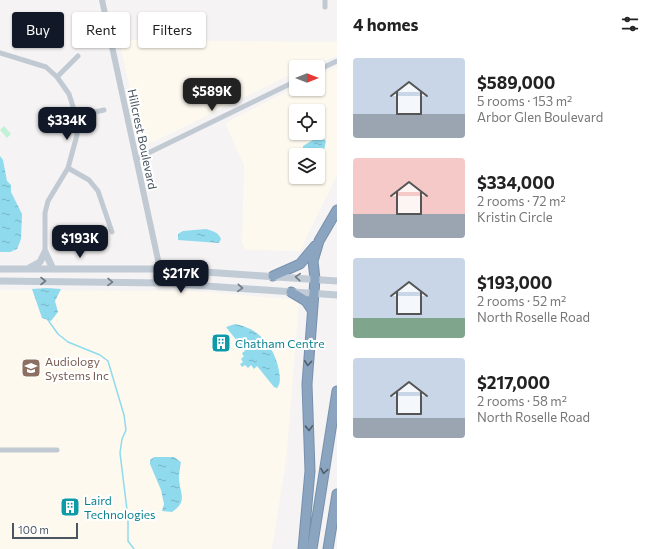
<!DOCTYPE html>
<html lang="en">
<head>
<meta charset="utf-8">
<style>
  :root { --surface:#fff; --page:#f2f2f2; --text:#222; --muted:#767676; --accent:#111827 }
  body { margin:0; font-family:Commissioner,sans-serif; background:var(--page); color:var(--text); height:100vh; display:flex; flex-direction:column; font-size:15px; white-space:nowrap }
  * { box-sizing:border-box; margin:0 }
  p { font-size:13px; color:var(--muted) }
  .icon { flex:none; width:22px; height:22px; fill:none; stroke:currentColor; stroke-width:2; stroke-linecap:round; stroke-linejoin:round }
  .map { position:relative; flex:1; overflow:hidden }
  .side { display:flex; flex-direction:column; background:var(--surface); width:320px }
  .side>* { flex:none }
  .top-card { position:absolute; left:12px; top:12px; width:265px; height:36px; display:flex; gap:8px }
  .needle { width:26px; rotate:90deg }
  .fabs { position:absolute; left:289px; top:60px; display:grid; gap:8px }
  .fabs a { display:grid; place-items:center; width:36px; height:36px; border-radius:4px; background:var(--surface); box-shadow:0 1px 3px #0004; font-size:20px }
  .scale { position:absolute; left:12px; bottom:10px; width:66px; box-sizing:border-box; padding-left:4px; border:2px solid #4a5661; border-top:0; font-size:11px; line-height:14px; white-space:nowrap; color:#4a5661; -webkit-text-stroke:3px #fff; paint-order:stroke }
  .price { position:absolute; translate:-50% -34px; padding:0 9px; border-radius:8px; background:var(--accent); color:#fff; font-size:13px; line-height:26px; filter:drop-shadow(0 1px 2px #0008) }
  .price::after { content:''; position:absolute; left:50%; top:24px; width:12px; height:9px; margin-left:-6px; background:inherit; clip-path:polygon(0 0,100% 0,50% 100%) }
  .price.selected { background:#222; color:#fff }
  ul { padding:0; list-style:none }
  li { display:flex; align-items:center; gap:12px; height:100px; padding:0 16px }
  li span { display:grid; place-items:center; flex:none; width:112px; height:80px; border-radius:4px; color:#555 }
  li>.icon { margin-inline-start:auto }
  span .icon { width:48px; height:48px; fill:#fffc; stroke-width:1 }
  li b { font-size:17px }
  h2 { display:flex; justify-content:space-between; align-items:center; height:48px; padding:0 16px; font-size:17px }
  .chip { padding:0 14px; border-radius:4px; background:var(--surface); box-shadow:0 1px 3px #0004; font-size:14px; line-height:36px }
  .chip.selected { background:var(--accent); color:#fff }
  main { display:flex; flex:1; min-height:0 }
  .map>svg:first-child { display:block }
  .commercial { fill:#fdf9ef; fill-rule:evenodd }
  .park { fill:#c3f1d5 }
  .water { fill:url(#water-ripples) }
  .lines { fill:none; stroke-linecap:round; stroke-linejoin:round }
  .stream { stroke:#90daee; stroke-width:1.5 }
  .motorway-casing { stroke:#7690ad; stroke-width:11 }
  .minor { stroke:#c1cad2; stroke-width:5 }
  .tertiary { stroke:#c1cad2; stroke-width:6 }
  .secondary { stroke:#c1cbd6; stroke-width:7 }
  .motorway { stroke:#8ba5c1; stroke-width:9 }
  .oneway { stroke:#6e7984 }
  .oneway2 { stroke:#505e6b }
  .labels { text-anchor:middle; dominant-baseline:central; stroke-width:4; stroke-linejoin:round; paint-order:stroke }
  .street-label { font-size:12px; fill:#4a5661; stroke:#fff }
  .culture-label { font-size:12px; fill:#0d838f; stroke:#fff; text-anchor:start }
  .education-label { font-size:12px; fill:#785e54; stroke:#fff; text-anchor:start }
</style>
</head>
<body>
<main>
<div class="map">
<svg width="337" height="549" viewBox="0 0 337 549">
  <defs>
    <pattern id="water-ripples" width="26" height="14" patternUnits="userSpaceOnUse"><rect width="26" height="14" fill="#90daee"/><path d="M2 4q2-2 4 0t4 0M15 11q2-2 4 0t4 0" fill="none" stroke="#78b4c4"/></pattern>
  </defs>
  <rect width="100%" height="100%" fill="#f5f3f3"/>
  <path class="commercial" d="M119,40L337,42V56L307,67H296V72L143,147Z
    M337,66V175L300,251L248,250L244,248L242,243L244,165L225,123L296,87V89H318V76ZM296,111H318V133H296ZM296,155H318V177H296Z
    M0,290L194,291L299,300L287,453L272,549H0Z"/>
  <path class="park" d="M4,126L11,134L7,138L0,130Z"/>
  <path class="water" d="M318,137L323,138L326,141L324,150L305,151L303,149V146Z
    M0,156L3,160L7,181L11,185V192L22,214L21,239L17,249L10,252H0Z
    M206,229C213,231 218,232 221,239L219,243L178,240V234L183,231Z
    M47,288L61,289L55,301L58,312L51,321L42,318L32,289Z
    M235,324C259,328 275,347 279,371C280,377 281,383 277,388L274,387L257,366L254,369L251,365L248,368L245,365L242,367L240,364L243,362L241,359L244,356L242,353L245,351L226,327Z
    M154,457H174L181,462C180,468 179,473 179,478C180,495 188,501 172,512L162,511L164,504L161,490L150,464V460Z"/>
  <g class="lines">
    <path class="stream" d="M48,320L58,334L68,342L100,355L108,361L124,415L126,430L122,439L120,453L128,518V541L134,549"/>
    <g class="motorway-casing">
      <path id="motorway" d="M273,276L300,264L315,246
        M291,292L306,301L312,310
        M303,549L310,471L307,384L315,279L313,261L319,241L337,210
        M312,549L337,391
        M328,549L337,494"/>
    </g>
    <path class="minor" d="M325,0V7
      M0,53L46,67L57,77L69,94L76,116L77,135L68,168L48,201L45,213V252
      M318,70L337,61
      M57,77L78,56
      M76,116L104,110
      M136,159L296,81
      M68,168L89,180L98,191L112,232
      M0,450H57"/>
    <path class="tertiary" d="M102,0L163,283"/>
    <path class="secondary" d="M45,252L53,269
      M29,268L40,262L45,252
      M0,269H160L337,281
      M0,281L163,283L337,295"/>
    <use href="#motorway" class="motorway"/>
  </g>
  <defs><path id="oneway-chevron" d="M-2-3.5L2.5 0L-2 3.5" fill="none" stroke-width="1.6" stroke-linecap="round" stroke-linejoin="round"/></defs>
  <g class="oneway">
    <use href="#oneway-chevron" transform="translate(298 277) rotate(-176)"/>
    <use href="#oneway-chevron" transform="translate(43 281)"/>
    <use href="#oneway-chevron" transform="translate(110 282) rotate(1)"/>
    <use href="#oneway-chevron" transform="translate(240 288) rotate(4)"/>
  </g>
  <g class="oneway2">
    <use href="#oneway-chevron" transform="translate(308 363) rotate(95)"/>
    <use href="#oneway-chevron" transform="translate(309 428) rotate(88)"/>
    <use href="#oneway-chevron" transform="translate(324 471) rotate(99)"/>
  </g>
  <defs>
    <g id="building-square" transform="scale(1)"><rect x="-9" y="-9" width="18" height="18" rx="4" fill="#0f9aa8" stroke="#fff"/><path d="M-4-6H4V6H1V3H-1V6H-4ZM-2.5-4.3h1.7v1.8h-1.7ZM.8-4.3h1.7v1.8H.8ZM-2.5-1h1.7V.8h-1.7ZM.8-1h1.7V.8H.8Z" fill="#fff"/></g>
    <g id="university-square" transform="scale(1)"><rect x="-9" y="-9" width="18" height="18" rx="4" fill="#8d6e63" stroke="#fff"/><path d="M0-5L7-2L0 1L-7-2ZM-4 1L0 2.5L4 1V4Q0 6-4 4Z" fill="#fff"/></g>
  </defs>
  <g fill-rule="evenodd">
    <use href="#building-square" x="221" y="343"/>
    <use href="#university-square" x="31" y="368"/>
    <use href="#building-square" x="70" y="507"/>
  </g>
  <g class="labels">
    <g class="street-label">
      <text transform="translate(143 139) rotate(78)">Hillcrest Boulevard</text>
    </g>
    <g class="culture-label">
      <text x="235" y="343">Chatham Centre</text>
      <text x="84" y="500">Laird<tspan x="84" dy="14">Technologies</tspan></text>
    </g>
    <g class="education-label">
      <text x="45" y="361">Audiology<tspan x="45" dy="14">Systems Inc</tspan></text>
    </g>
  </g>
</svg>
<div class="fabs">
<a><svg class="needle" viewBox="-14 -14 28 28"><path d="M0-13l5 13h-10z" fill="#e53935"/><path d="M0 13l5-13h-10z" fill="#767676"/></svg></a>
<a><svg class="icon" aria-label="locate" viewBox="0 0 24 24"><circle cx="12" cy="12" r="6"/><path d="M12 2v4M12 18v4M2 12h4M18 12h4"/></svg></a>
<a><svg class="icon" aria-label="layers" viewBox="0 0 24 24"><path d="M12 4l9 5-9 5-9-5zM3 14l9 5 9-5"/></svg></a>
</div>
<div class="scale">100 m</div>
<b class="price selected" style="left:212px;top:112px">$589K</b>
<b class="price" style="left:67px;top:141px">$334K</b>
<b class="price" style="left:80px;top:259px">$193K</b>
<b class="price" style="left:181px;top:294px">$217K</b>
<div class="top-card">
<a class="chip selected">Buy</a>
<a class="chip">Rent</a>
<a class="chip">Filters</a>
</div>
</div>
<section class="side">
<h2>4 homes<svg class="icon" aria-label="filters" viewBox="0 0 24 24"><path d="M4 7h16M4 17h16"/><circle cx="9" cy="7" r="2"/><circle cx="15" cy="17" r="2"/></svg></h2>
<ul>
<li><span style="background:linear-gradient(#c9d6e8 70%,#9aa5b1 0)"><svg class="icon" aria-label="home" viewBox="0 0 24 24"><path d="M3 11l9-7 9 7M6 9v11h12V9"/></svg></span><div><b>$589,000</b><p>5 rooms · 153 m²</p><p>Arbor Glen Boulevard</p></div></li>
<li><span style="background:linear-gradient(#f6c9c9 70%,#9aa5b1 0)"><svg class="icon" aria-label="home" viewBox="0 0 24 24"><path d="M3 11l9-7 9 7M6 9v11h12V9"/></svg></span><div><b>$334,000</b><p>2 rooms · 72 m²</p><p>Kristin Circle</p></div></li>
<li><span style="background:linear-gradient(#c9d6e8 75%,#7fa58c 0)"><svg class="icon" aria-label="home" viewBox="0 0 24 24"><path d="M3 11l9-7 9 7M6 9v11h12V9"/></svg></span><div><b>$193,000</b><p>2 rooms · 52 m²</p><p>North Roselle Road</p></div></li>
<li><span style="background:linear-gradient(#c9d6e8 75%,#9aa5b1 0)"><svg class="icon" aria-label="home" viewBox="0 0 24 24"><path d="M3 11l9-7 9 7M6 9v11h12V9"/></svg></span><div><b>$217,000</b><p>2 rooms · 58 m²</p><p>North Roselle Road</p></div></li>
</ul>
</section>
</main>
</body>
</html>
